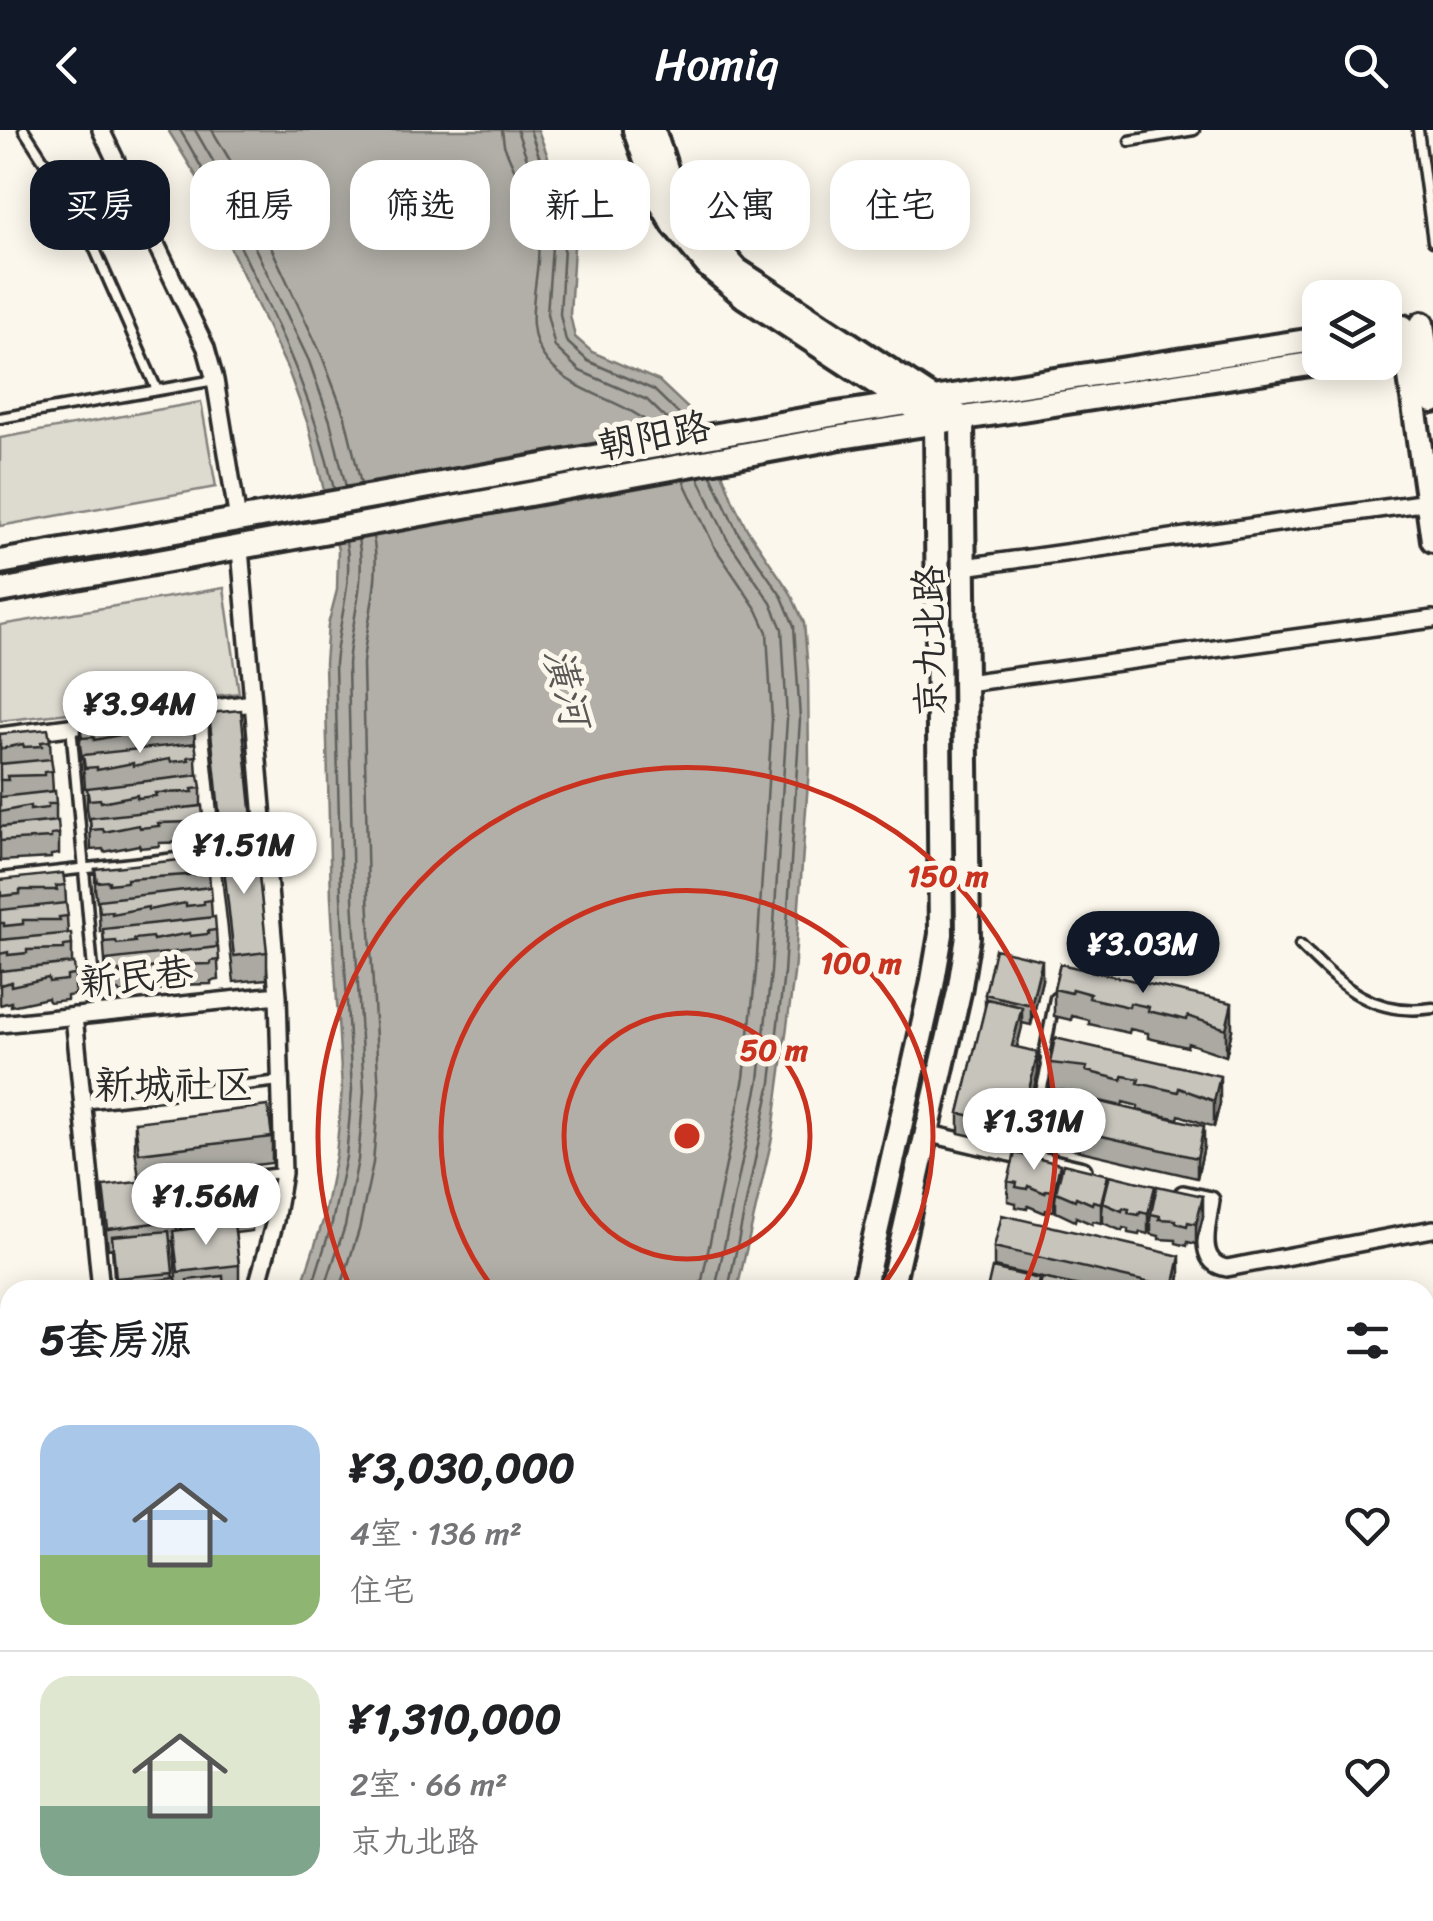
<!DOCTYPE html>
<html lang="zh">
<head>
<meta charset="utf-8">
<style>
  :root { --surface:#fff; --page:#f2f2f2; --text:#202124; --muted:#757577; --line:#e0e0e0; --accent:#111827 }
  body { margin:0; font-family:Sriracha,"LXGW WenKai TC",sans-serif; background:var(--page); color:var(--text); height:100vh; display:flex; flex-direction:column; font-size:38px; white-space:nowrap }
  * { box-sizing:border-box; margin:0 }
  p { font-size:32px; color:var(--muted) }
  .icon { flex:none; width:55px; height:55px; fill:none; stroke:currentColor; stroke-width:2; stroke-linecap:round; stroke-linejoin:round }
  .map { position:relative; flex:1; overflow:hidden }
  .drawer { position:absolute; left:0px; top:1150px; width:1435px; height:642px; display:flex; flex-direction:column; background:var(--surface); border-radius:30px 30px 0 0; box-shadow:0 5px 25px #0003 }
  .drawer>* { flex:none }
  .banner { position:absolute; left:30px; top:30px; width:1375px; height:90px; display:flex; gap:20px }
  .buttons { position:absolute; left:1302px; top:150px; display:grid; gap:20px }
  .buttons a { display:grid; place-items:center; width:100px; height:100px; border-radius:20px; background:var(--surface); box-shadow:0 5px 25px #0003; font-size:50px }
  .price { position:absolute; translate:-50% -85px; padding:0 22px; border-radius:35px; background:#fff; color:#222; font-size:32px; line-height:65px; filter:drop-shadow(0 2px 5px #0008) }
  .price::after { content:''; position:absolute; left:50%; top:60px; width:30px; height:22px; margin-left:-15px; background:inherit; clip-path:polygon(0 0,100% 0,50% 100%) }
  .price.active { background:var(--accent); color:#fff }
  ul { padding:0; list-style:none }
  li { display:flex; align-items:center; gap:30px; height:250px; padding:0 40px }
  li+li { border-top:2px solid var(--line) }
  li span { display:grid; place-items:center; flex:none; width:280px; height:200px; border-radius:30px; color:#555 }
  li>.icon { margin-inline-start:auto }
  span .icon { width:120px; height:120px; fill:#fffc; stroke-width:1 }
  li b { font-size:42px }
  h2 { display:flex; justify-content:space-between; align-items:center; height:120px; padding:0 40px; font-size:42px }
  .pill { padding:0 35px; border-radius:30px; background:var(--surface); box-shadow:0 5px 25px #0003; font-size:35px; line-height:90px }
  .pill.active { background:var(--accent); color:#fff }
  header { display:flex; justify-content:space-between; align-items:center; height:130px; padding:0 40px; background:var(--accent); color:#fff; font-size:45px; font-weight:600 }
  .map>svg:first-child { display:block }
  .green { fill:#dddad0; stroke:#84827e; stroke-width:2.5 }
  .water { fill:#b1afa7; stroke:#7b7a75; stroke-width:2.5 }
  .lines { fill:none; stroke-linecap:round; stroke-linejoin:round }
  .shore { stroke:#61605d; stroke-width:2.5 }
  .lane-casing { stroke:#2b2b2b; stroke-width:15 }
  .street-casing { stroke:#2b2b2b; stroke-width:22 }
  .secondary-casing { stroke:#2b2b2b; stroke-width:30 }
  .lane { stroke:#fbf7ec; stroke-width:8 }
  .street { stroke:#fbf7ec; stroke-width:15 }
  .secondary { stroke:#fbf7ec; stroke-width:22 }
  .wall { fill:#aba9a2; stroke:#2b2b2b; stroke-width:2.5 }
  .shaded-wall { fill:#8b8984; stroke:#2b2b2b; stroke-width:2.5 }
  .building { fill:#c7c4bc; stroke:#2b2b2b; stroke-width:2.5 }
  .ring { fill:none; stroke:#c8321e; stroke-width:5 }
  .labels { text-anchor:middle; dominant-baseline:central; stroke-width:10; stroke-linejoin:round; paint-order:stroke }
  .street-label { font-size:38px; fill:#2b2b2b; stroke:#fbf7ec }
  .water-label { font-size:40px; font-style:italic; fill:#5a5956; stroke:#fbf7ec }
  .neighbourhood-label { font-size:40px; fill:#2b2b2b; stroke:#fbf7ec }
  .centre { fill:#c8321e; stroke:#fbf7ec; stroke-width:5 }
  .ring-label { font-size:30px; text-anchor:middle; font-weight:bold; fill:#c8321e; stroke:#fbf7ec; stroke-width:10; stroke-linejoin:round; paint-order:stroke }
</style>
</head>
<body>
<header><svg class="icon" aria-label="back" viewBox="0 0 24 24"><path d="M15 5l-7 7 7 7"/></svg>Homiq<svg class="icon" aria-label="search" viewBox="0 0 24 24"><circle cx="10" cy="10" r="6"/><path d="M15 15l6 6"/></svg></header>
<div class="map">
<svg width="1433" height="1791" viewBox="0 0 1433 1791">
  <rect width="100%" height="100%" fill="#fbf7ec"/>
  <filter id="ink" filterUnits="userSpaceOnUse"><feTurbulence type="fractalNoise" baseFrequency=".01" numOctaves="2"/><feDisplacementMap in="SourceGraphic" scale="20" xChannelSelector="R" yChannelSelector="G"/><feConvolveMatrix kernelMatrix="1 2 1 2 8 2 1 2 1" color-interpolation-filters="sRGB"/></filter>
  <g filter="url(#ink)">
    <path class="green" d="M201,272L216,357L0,396V308Z
      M224,458L239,563L0,591V495Z
      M10,1752V1782L89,1783L86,1791H0V1753Z"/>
    <path class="water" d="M168,0H538L575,100L570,185L575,207L592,222L659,251L697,287L708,306L733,371L747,399L790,462L804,493L808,541L809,638L794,844L772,1008L737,1160H300L323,1091L336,1025L342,959L331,768L325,533L328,495L337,460L338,420L309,297L288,240L197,47Z
      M94,1783V1782L610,1783L608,1791H92Z"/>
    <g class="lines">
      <path class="shore" d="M180,0C207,44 228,90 250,137C287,214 314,275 334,359
        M195,0L217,38L309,231L330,291L346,357
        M212,0L231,32L322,226L345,287L361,354
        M502,0L504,15C515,43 532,73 537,103C545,144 516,196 548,232C578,267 627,269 659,302
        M517,0L553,103L547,184L555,217L580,241L647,270L676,298
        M530,0L565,101L560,184L566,211L588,231L654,260L691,296
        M711,345L738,403L782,467L794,496L800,589L784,843L771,952L728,1160
        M698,347L727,409L771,473L782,499L787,589L771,842L759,950L715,1160
        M683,350L714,416L757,480L767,502L772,590L756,841L744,948L700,1160
        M311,1160L332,1093L346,1027L352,960L341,767L335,534C338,494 354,451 346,412
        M324,1160L345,1096L358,1030L364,961L353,767L348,534C351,493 367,450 358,409
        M340,1160L359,1100L373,1033L379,962L368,766L363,534C366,492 382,449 373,407"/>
      <g class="lane-casing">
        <path id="lane" d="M24,0L82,90L157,260
          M1418,0L1433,111
          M1130,11L1194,0
          M0,288L215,250
          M71,596L97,884
          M0,748L229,722
          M1300,815C1341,855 1371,887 1433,878
          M83,974L280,951
          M1026,1025L1047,936L1045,920L1055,868
          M240,1048L281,1043
          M1425,1202L1433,1200
          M1339,1782L1340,1791"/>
      </g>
      <g class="street-casing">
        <path id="street" d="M101,0L206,218L215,250L238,390
          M240,419L278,865L283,1043L275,1091L256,1160
          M964,437L1428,372
          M966,553L1433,489
          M0,606L253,573
          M74,886L101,1160
          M0,894L278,865
          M926,1003L1083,1040
          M1183,1064L1211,1070C1208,1094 1195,1133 1227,1138L1433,1099
          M0,1298L10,1297
          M0,1743L10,1742"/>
      </g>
      <g class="secondary-casing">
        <path id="secondary" d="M635,0L661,73L674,95L708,136L745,167L936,292L941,804L932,856L863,1160
          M653,0L667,42L689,86L737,140L962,288L968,807L959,862L891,1160
          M1422,194L1433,271
          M1403,197L1433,410
          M0,432L831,285L1320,209
          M0,461L835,308L1323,232
          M1425,1360L1433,1358
          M721,1791L723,1782
          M749,1791L751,1782"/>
      </g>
      <use href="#lane" class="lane"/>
      <use href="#street" class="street"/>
      <use href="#secondary" class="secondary"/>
    </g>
    <path class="wall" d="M209,583L252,688V708L220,711L209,603Z
      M80,595L194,596L197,646L201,658V676L203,688V708L195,709V712L159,713V716L140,718L139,715L104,722L103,719L91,720L90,690H89L87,678V658H85L83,628H82L80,615Z
      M0,604L50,611L53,661L56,674V691L59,704V724L51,725V728L0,731Z
      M221,712L267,822V849L234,852L221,738Z
      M95,739L209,740L212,787L216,800L219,850L211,851V854L174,855V858L155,860V857L120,864L119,861L107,862L103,802H100L98,772H97L95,759Z
      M0,750L65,755L68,803L72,815V833L75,845V865L67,866V870L49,872L48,868L11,876V872L0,875Z
      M1060,834L1232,900L1226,926L1188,913L1187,917L1148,908V903L1130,899L1129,903L1089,894V890L1072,886L1071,890L1054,886V859Z
      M1042,850L1031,895L1022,893L1017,917L1038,942L1020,1017L959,1003V983L985,879V864Z
      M1055,908L1220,973L1214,997L1179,985L1178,989L1138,980V976L1123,972L1122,976L1086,968V964L1050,959V933Z
      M135,992L272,1007V1033L139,1049L135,1018Z
      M1046,993L1204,1016L1197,1048L1046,1013Z
      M1060,1044L1155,1065L1203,1086L1196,1114L1188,1112L1187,1116L1176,1113V1110L1159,1109V1106L1151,1104V1093L1148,1104L1140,1102L1139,1105L1128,1103V1099L1123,1098L1122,1101L1103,1093V1084L1101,1093L1093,1091L1092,1094L1076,1087L1075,1091L1056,1082V1072L1054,1081L1046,1080L1045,1083L1028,1076L1027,1079L1016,1077V1073L1008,1071V1051Z
      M177,1048L252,1081V1101L235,1103L239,1135V1155L224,1157V1160H177L173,1111H170L173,1148L177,1160H115L112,1118L108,1119L103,1076V1056L177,1090V1100H181L177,1068Z
      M994,1117L1180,1146L1177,1160H1093L994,1137Z"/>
    <path class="shaded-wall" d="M1042,830V850L1031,895V875Z
      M1232,873V900L1226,926V899Z
      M1022,877V897L1012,936V916Z
      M1038,922V942L1020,1017V997Z
      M1220,946V973L1214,997V971Z
      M1204,996V1016L1197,1048V1028Z
      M1060,1034V1054L1056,1062L1054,1081V1061Z
      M1108,1045V1065L1103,1073L1101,1093V1073Z
      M1155,1056V1076L1151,1084L1148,1104V1084Z
      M1203,1066V1086L1196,1114V1094Z
      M1180,1126V1146L1177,1160H1173Z"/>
    <path class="building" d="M241,580L252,688L220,691L209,583Z
      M192,583L194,596L186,597V600L149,601V604L130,606V603L94,610V607L82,608L80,595Z
      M48,599L50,611L41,612L42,616L24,617L23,614L0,619V604Z
      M195,613L197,626L188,627L189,630L171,632L170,629L133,636V633L97,640V637L85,638L83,625Z
      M51,629L53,641L44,642V645L7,646L8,650H0V634Z
      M199,645L201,658L192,659L193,662L155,663L156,666L137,668V665L101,672L100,669L89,670L87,658Z
      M55,661L56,674H48V678L30,680V676L0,682V667Z
      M202,676L203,688L195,689V692L158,693L159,696L140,698L139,695L104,702L103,699L91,700L90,688Z
      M58,691L59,704L51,705V708L0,711V697Z
      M255,708L267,822L234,826L221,712Z
      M208,727L209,740L201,741V744L127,749V752L109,754V751L97,752L95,739Z
      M63,743L65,755L56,756L57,760H20V764L1,766L0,750Z
      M211,757L212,770L204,771V774L186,776V773L148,780V777L112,784V781L100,782L98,770Z
      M66,773L68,786L59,787L60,790H23V794L4,796V793H0V780Z
      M215,787L216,800L208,801V804L190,806V803L153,810L152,807L134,809L135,812L117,814L116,811L104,812L103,799Z
      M71,803L72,815L64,816V819L27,820V823L8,825V822L0,824V810Z
      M218,817L219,830L211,831V834L174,835V838L155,840V837L120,844L119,841L107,842L106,830Z
      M995,819L1042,830L1031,875L985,864Z
      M74,833L75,845L67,846V850L49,852L48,848L11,856V852L0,855V841Z
      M1060,834L1232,873L1226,899L1188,886L1187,890L1148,881L1149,877L1130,873L1129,877L1089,868L1090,864L1072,859L1071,863L1054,859Z
      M987,869L1022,877L1012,916L1038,922L1020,997L959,983Z
      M1055,908L1220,946L1214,971L1179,958L1178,962L1138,953L1139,949L1123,946L1122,950L1086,941L1087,937L1050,933Z
      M1054,961L1204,996L1197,1028L1046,993Z
      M268,976L272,1007L139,1023L135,992Z
      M1015,1023L1060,1034L1054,1061L1046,1060L1045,1063L1028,1056L1027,1059L1016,1057L1017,1053L1008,1051Z
      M1063,1034L1108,1045L1101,1073L1093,1071L1092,1074L1076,1067L1075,1070L1056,1062Z
      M247,1040L252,1081L182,1089L177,1048Z
      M1110,1045L1155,1056L1148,1084L1140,1082L1139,1085L1128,1083L1129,1079L1123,1078L1122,1081L1103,1073Z
      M172,1048L177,1090L108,1099L103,1056Z
      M1157,1056L1203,1066L1196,1094L1188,1092L1187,1096L1176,1093V1090L1159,1089L1160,1086L1151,1084Z
      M1002,1085L1180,1126L1173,1158L994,1117Z
      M234,1093L239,1135L178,1142L173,1101Z
      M169,1101L173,1143L116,1148L112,1106Z
      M992,1138L1039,1149L1037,1160H987Z
      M223,1146L224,1160H188L187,1150Z
      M176,1148L177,1160H119L118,1154Z
      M1042,1148L1084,1157L1083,1160H1039Z"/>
  </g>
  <g class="ring">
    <circle cx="687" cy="1006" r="123"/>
    <path d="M494 1159A246 246 0 1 1 880 1159"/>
    <path d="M351 1159A369 369 0 1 1 1023 1159"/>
  </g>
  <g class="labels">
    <g class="street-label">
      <text transform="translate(654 306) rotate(-11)">朝阳路</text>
      <text transform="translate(930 511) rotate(-91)">京九北路</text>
      <text transform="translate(136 847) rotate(-6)">新民巷</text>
    </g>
    <g class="water-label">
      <text transform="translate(567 557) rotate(76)">潢河</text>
    </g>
    <g class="neighbourhood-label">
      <text x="174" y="954">新城社区</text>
    </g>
  </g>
  <circle cx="687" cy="1006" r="15" class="centre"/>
  <g class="ring-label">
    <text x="948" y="756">150 m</text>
    <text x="861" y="843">100 m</text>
    <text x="774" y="930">50 m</text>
  </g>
</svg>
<div class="buttons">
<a><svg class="icon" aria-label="layers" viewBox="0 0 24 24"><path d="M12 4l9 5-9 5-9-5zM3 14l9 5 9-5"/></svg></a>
</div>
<b class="price" style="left:140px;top:626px">¥3.94M</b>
<b class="price" style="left:244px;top:767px">¥1.51M</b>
<b class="price active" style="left:1143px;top:866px">¥3.03M</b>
<b class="price" style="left:1034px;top:1043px">¥1.31M</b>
<b class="price" style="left:206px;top:1118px">¥1.56M</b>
<div class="banner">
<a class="pill active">买房</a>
<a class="pill">租房</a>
<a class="pill">筛选</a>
<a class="pill">新上</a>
<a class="pill">公寓</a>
<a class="pill">住宅</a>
</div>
<section class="drawer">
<h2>5套房源<svg class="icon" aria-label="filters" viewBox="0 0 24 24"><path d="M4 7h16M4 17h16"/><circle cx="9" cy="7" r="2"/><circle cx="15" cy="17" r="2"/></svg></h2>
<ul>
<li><span style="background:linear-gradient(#a9c7e8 65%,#8fb573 0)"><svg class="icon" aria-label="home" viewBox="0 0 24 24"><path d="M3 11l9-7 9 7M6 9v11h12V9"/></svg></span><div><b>¥3,030,000</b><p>4室 · 136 m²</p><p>住宅</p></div><svg class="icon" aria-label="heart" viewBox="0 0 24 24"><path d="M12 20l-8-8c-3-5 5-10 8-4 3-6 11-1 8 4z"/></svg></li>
<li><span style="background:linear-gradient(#dfe7d0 65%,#7fa58c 0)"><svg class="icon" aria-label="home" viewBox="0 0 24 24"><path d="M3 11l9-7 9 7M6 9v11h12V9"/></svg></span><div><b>¥1,310,000</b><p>2室 · 66 m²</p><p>京九北路</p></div><svg class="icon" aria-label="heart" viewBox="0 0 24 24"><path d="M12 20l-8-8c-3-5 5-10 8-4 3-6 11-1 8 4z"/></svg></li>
</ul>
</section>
</div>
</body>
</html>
